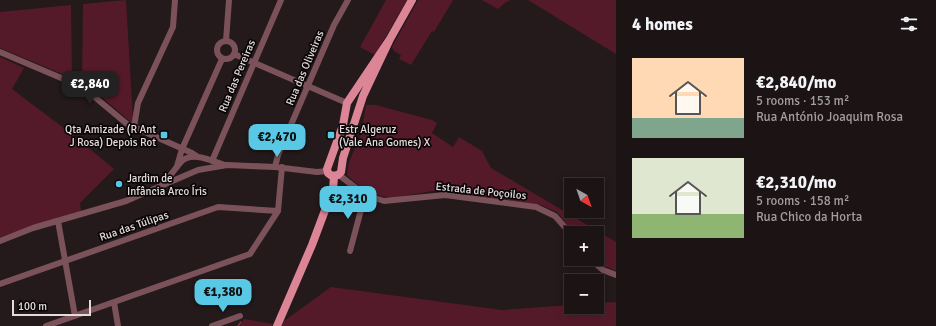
<!DOCTYPE html>
<html lang="en">
<head>
<meta charset="utf-8">
<style>
  :root { --surface:#1b1314; --page:#282022; --text:#f1f3f6; --muted:#a09ea0; --line:#393234; --accent:#59c8e5 }
  body { margin:0; font-family:Signika,sans-serif; background:var(--page); color:var(--text); height:100vh; display:flex; flex-direction:column; font-size:15px; white-space:nowrap }
  * { box-sizing:border-box; margin:0 }
  p { font-size:13px; color:var(--muted) }
  .icon { flex:none; width:22px; height:22px; fill:none; stroke:currentColor; stroke-width:2; stroke-linecap:round; stroke-linejoin:round }
  .map { position:relative; flex:1; overflow:hidden }
  .panel { display:flex; flex-direction:column; background:var(--surface); width:320px }
  .panel>* { flex:none }
  .needle { width:26px; rotate:140deg }
  .buttons { position:absolute; left:564px; top:178px; display:grid; gap:8px }
  .buttons a { display:grid; place-items:center; width:40px; height:40px; border-radius:0px; background:var(--surface); box-shadow:0 2px 10px #0003,0 0 0 1px var(--line); font-size:20px }
  .scale { position:absolute; left:12px; bottom:10px; width:79px; box-sizing:border-box; padding-left:4px; border:2px solid #e3dbdc; border-top:0; font-size:11px; line-height:14px; white-space:nowrap; color:#e3dbdc; -webkit-text-stroke:3px #0a0607; paint-order:stroke }
  .price { position:absolute; translate:-50% -34px; padding:0 9px; border-radius:8px; background:var(--accent); color:#111; font-size:13px; line-height:26px; filter:drop-shadow(0 1px 2px #0008) }
  .price::after { content:''; position:absolute; left:50%; top:24px; width:12px; height:9px; margin-left:-6px; background:inherit; clip-path:polygon(0 0,100% 0,50% 100%) }
  .price.selected { background:#222; color:#fff }
  ul { padding:0; list-style:none }
  li { display:flex; align-items:center; gap:12px; height:100px; padding:0 16px }
  li span { display:grid; place-items:center; flex:none; width:112px; height:80px; border-radius:0px; color:#555 }
  li>.icon { margin-inline-start:auto }
  span .icon { width:48px; height:48px; fill:#fffc; stroke-width:1 }
  li b { font-size:17px }
  h2 { display:flex; justify-content:space-between; align-items:center; height:48px; padding:0 16px; font-size:17px }
  main { display:flex; flex:1; min-height:0 }
  .map>svg:first-child { display:block }
  .green { fill:#551a29 }
  .lines { fill:none; stroke-linecap:round; stroke-linejoin:round }
  .stream { stroke:#8c2f48; stroke-width:1.5 }
  .minor { stroke:#7b5259; stroke-width:6 }
  .major { stroke:#dc8596; stroke-width:8 }
  .poi-dot { fill:#59c8e5; stroke:#0a0607; stroke-width:1.5 }
  .labels { text-anchor:middle; dominant-baseline:central; stroke-width:3.5; stroke-linejoin:round; paint-order:stroke }
  .street-label { font-size:11px; fill:#e3dbdc; stroke:#0a0607 }
  .poi-label { font-size:11px; fill:#e3dbdc; stroke:#0a0607; text-anchor:start }
</style>
</head>
<body>
<main>
<div class="map">
<svg width="616" height="326" viewBox="0 0 616 326">
  <rect width="100%" height="100%" fill="#24191b"/>
  <path class="green" d="M126,0L133,120L132,123L82,80L83,4Z
    M386,0H407L375,55L360,47Z
    M418,0H453L434,32L432,31L411,65L399,59L401,55L394,51L392,47Z
    M482,0H511L506,2L498,9Z
    M528,0H616V54Z
    M71,5L72,78L0,48V12Z
    M0,57L24,68L12,89L73,135L114,169L80,203L81,211L0,237Z
    M366,105H376L432,120L437,123L432,133L453,147L459,137L482,151L491,168L616,242V271L598,263L594,259H597V233H574L557,212L541,205L438,190L392,198L381,196L365,191L347,175L349,162L361,134Z
    M331,287L502,310L571,305V307H597V303L616,302V326H282L284,321Z
    M244,319L273,324L272,326H240Z"/>
  <g class="lines">
    <path class="stream" d="M238,326L241,322"/>
    <path class="minor" d="M217 50a9 9 0 1 1 18 0a9 9 0 1 1-18 0Z
      M226,41L229,0
      M0,52L73,83L91,94L127,124L192,153L198,157
      M234,54L347,103
      M134,127L138,103L173,27L175,0
      M212,161L281,0
      M177,166L182,149L222,59
      M275,167L278,155L334,25L348,0
      M339,175L365,195L384,201L445,195L536,207L555,216L571,234
      M162,185C169,178 174,170 180,163C191,150 212,161 225,165
      M58,221L75,316
      M0,241L33,228L126,201L198,170L227,165L275,167L317,172L328,171
      M350,251L365,195
      M590,259L603,270L616,275
      M0,284L218,207L278,211
      M114,302L118,326
      M46,326L250,254L278,211L282,167
      M212,326L240,316"/>
    <path class="major" d="M390,39L363,96L343,158L341,172L338,175L332,176L328,173L327,169L343,125L347,103L390,39L412,0
      M277,326L312,245L333,189L334,177"/>
  </g>
  <g class="poi-dot">
    <rect x="160" y="131" width="8" height="8" rx="2"/>
    <rect x="327" y="131" width="8" height="8" rx="2"/>
    <circle cx="119" cy="184" r="4"/>
  </g>
  <g class="labels">
    <g class="street-label">
      <text transform="translate(305 68) rotate(-67)">Rua das Oliveiras</text>
      <text transform="translate(237 76) rotate(-67)">Rua das Pereiras</text>
      <text transform="translate(481 191) rotate(6)">Estrada de Poçoilos</text>
      <text transform="translate(134 226) rotate(-19)">Rua das Túlipas</text>
    </g>
    <g class="poi-label">
      <text x="156" y="129" text-anchor="end">Qta Amizade (R Ant<tspan x="156" dy="13">J Rosa) Depois Rot</tspan></text>
      <text x="339" y="129">Estr Algeruz<tspan x="339" dy="13">(Vale Ana Gomes) X</tspan></text>
      <text x="127" y="178">Jardim de<tspan x="127" dy="13">Infância Arco Íris</tspan></text>
    </g>
  </g>
</svg>
<div class="buttons">
<a><svg class="needle" viewBox="-14 -14 28 28"><path d="M0-13l5 13h-10z" fill="#e53935"/><path d="M0 13l5-13h-10z" fill="#a09ea0"/></svg></a>
<a>+</a>
<a>−</a>
</div>
<div class="scale">100 m</div>
<b class="price selected" style="left:90px;top:105px">€2,840</b>
<b class="price" style="left:277px;top:158px">€2,470</b>
<b class="price" style="left:348px;top:220px">€2,310</b>
<b class="price" style="left:223px;top:313px">€1,380</b>
</div>
<section class="panel">
<h2>4 homes<svg class="icon" aria-label="filters" viewBox="0 0 24 24"><path d="M4 7h16M4 17h16"/><circle cx="9" cy="7" r="2"/><circle cx="15" cy="17" r="2"/></svg></h2>
<ul>
<li><span style="background:linear-gradient(#ffd9b3 75%,#7fa58c 0)"><svg class="icon" aria-label="home" viewBox="0 0 24 24"><path d="M3 11l9-7 9 7M6 9v11h12V9"/></svg></span><div><b>€2,840/mo</b><p>5 rooms · 153 m²</p><p>Rua António Joaquim Rosa</p></div></li>
<li><span style="background:linear-gradient(#dfe7d0 70%,#8fb573 0)"><svg class="icon" aria-label="home" viewBox="0 0 24 24"><path d="M3 11l9-7 9 7M6 9v11h12V9"/></svg></span><div><b>€2,310/mo</b><p>5 rooms · 158 m²</p><p>Rua Chico da Horta</p></div></li>
</ul>
</section>
</main>
</body>
</html>
